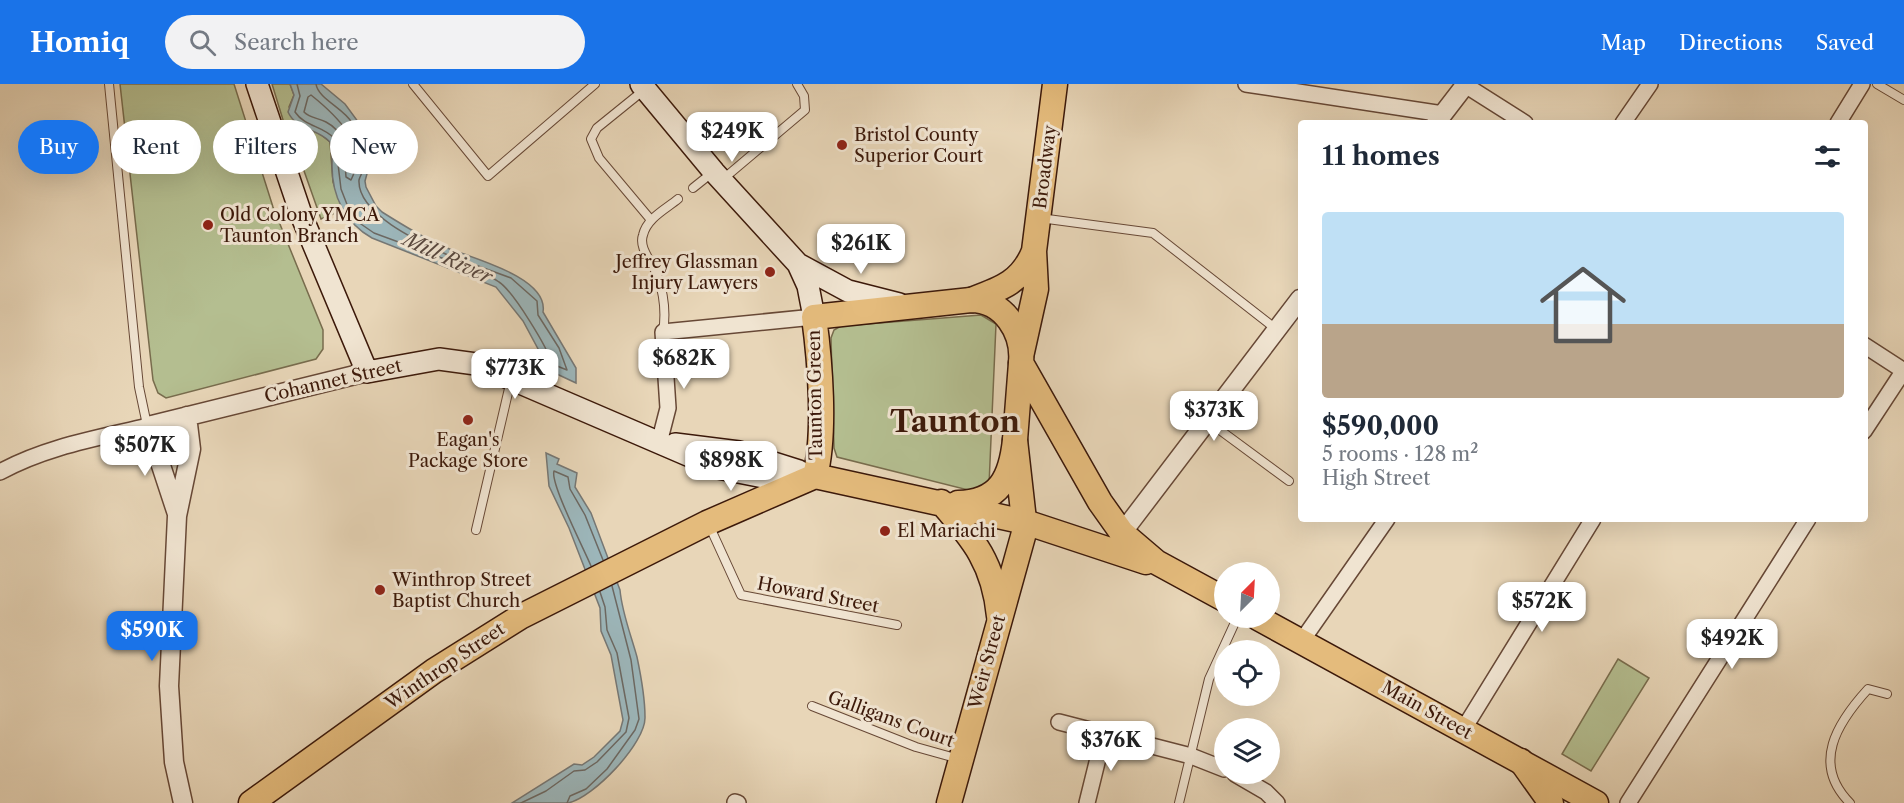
<!DOCTYPE html>
<html lang="en">
<head>
<meta charset="utf-8">
<style>
  :root { --surface:#fff; --page:#f2f2f3; --text:#1f2937; --muted:#747a83; --line:#e0e1e3; --accent:#1a73e8 }
  body { margin:0; font-family:"Libre Caslon Text",serif; background:var(--page); color:var(--text); height:100vh; display:flex; flex-direction:column; font-size:22px; white-space:nowrap }
  * { box-sizing:border-box; margin:0 }
  p { font-size:20px; color:var(--muted) }
  .icon { flex:none; width:33px; height:33px; fill:none; stroke:currentColor; stroke-width:2; stroke-linecap:round; stroke-linejoin:round }
  .map { position:relative; flex:1; overflow:hidden }
  .panel { position:absolute; left:1298px; top:36px; width:570px; height:402px; display:flex; flex-direction:column; background:var(--surface); border-radius:6px; box-shadow:0 6px 24px #0002 }
  .panel>* { flex:none }
  .banner { position:absolute; left:18px; top:36px; width:570px; height:54px; display:flex; gap:12px }
  .needle { width:39px; rotate:24deg }
  .fabs { position:absolute; left:1214px; top:478px; display:grid; gap:12px }
  .fabs a { display:grid; place-items:center; width:66px; height:66px; border-radius:50%; background:var(--surface); box-shadow:0 6px 24px #0002; font-size:30px }
  .price { position:absolute; translate:-50% -51px; padding:0 14px; border-radius:12px; background:#fff; color:#222; font-size:20px; line-height:39px; filter:drop-shadow(0 2px 3px #0008) }
  .price::after { content:''; position:absolute; left:50%; top:36px; width:18px; height:14px; margin-left:-9px; background:inherit; clip-path:polygon(0 0,100% 0,50% 100%) }
  .price.selected { background:var(--accent); color:#fff }
  ul { padding:0; list-style:none }
  li { display:grid; align-content:center; gap:12px; height:318px; padding:0 24px }
  li+li { border-top:2px solid var(--line) }
  li span { display:grid; place-items:center; height:186px; border-radius:6px; color:#555 }
  li>.icon { margin-inline-start:auto }
  span .icon { width:108px; height:108px; fill:#fffc; stroke-width:1 }
  li b { font-size:26px }
  h2 { display:flex; justify-content:space-between; align-items:center; height:72px; padding:0 24px; font-size:26px }
  .pill { padding:0 21px; border-radius:27px; background:var(--surface); box-shadow:0 6px 24px #0002; font-size:21px; line-height:54px }
  .pill.selected { background:var(--accent); color:#fff }
  header { display:flex; align-items:center; gap:36px; box-sizing:border-box; height:84px; padding:0 30px; background:var(--accent); color:#fff }
  header strong { font-size:28px }
  nav { display:flex; gap:33px; margin-inline-start:auto; font-size:21px }
  .search { width:420px; height:54px; background:var(--page); display:flex; align-items:center; gap:15px; box-sizing:border-box; padding:0 21px; border-radius:33px; color:var(--muted); font-size:22px }
  .map>svg:first-child { display:block }
  .green { fill:#b4be90; stroke:#786c4d; stroke-width:1.5 }
  .water { fill:#9cb6ba; stroke:#767774; stroke-width:1.5 }
  .lines { fill:none; stroke-linecap:round; stroke-linejoin:round }
  .shore { stroke:#6c6862; stroke-width:1.5 }
  .service-casing { stroke:#674836; stroke-width:10 }
  .minor-casing { stroke:#674836; stroke-width:18 }
  .tertiary-casing { stroke:#674836; stroke-width:21 }
  .secondary-casing { stroke:#3c190a; stroke-width:24 }
  .primary-casing { stroke:#3c190a; stroke-width:27 }
  .trunk-casing { stroke:#3c190a; stroke-width:27 }
  .service { stroke:#f0e4d1; stroke-width:8 }
  .minor { stroke:#f0e4d1; stroke-width:15 }
  .tertiary { stroke:#f0e4d1; stroke-width:18 }
  .secondary { stroke:#f0e4d1; stroke-width:21 }
  .primary { stroke:#e4bb7c; stroke-width:24 }
  .trunk { stroke:#e4bb7c; stroke-width:24 }
  .poi-dot { fill:#8f2418; stroke:#f0e4d1; stroke-width:2 }
  .labels { text-anchor:middle; dominant-baseline:central; stroke-width:6; stroke-linejoin:round; paint-order:stroke }
  .poi-label { font-size:18px; fill:#3c190a; stroke:#f0e4d1; text-anchor:start }
  .street-label { font-size:18px; fill:#3c190a; stroke:#f0e4d1 }
  .water-label { font-size:20px; font-style:italic; fill:#59483f; stroke:#f0e4d1 }
  .town-label { font-size:30px; font-weight:bold; fill:#3c190a; stroke:#f0e4d1 }
</style>
</head>
<body>
<header>
<strong>Homiq</strong>
<div class="search"><svg class="icon" aria-label="search" viewBox="0 0 24 24"><circle cx="10" cy="10" r="6"/><path d="M15 15l6 6"/></svg>Search here</div>
<nav><a>Map</a><a>Directions</a><a>Saved</a></nav>
</header>
<div class="map">
<svg width="1904" height="719" viewBox="0 0 1904 719">
  <rect width="100%" height="100%" fill="#e8d6b8"/>
  <filter id="stains"><feTurbulence type="fractalNoise" baseFrequency=".00333" numOctaves="4"/><feColorMatrix values="0 0 0 0 .2 0 0 0 0 .09 0 0 0 0 .02 0 0 0 .5 -.17"/></filter>
  <radialGradient id="worn" r=".72"><stop offset=".6" stop-color="#630" stop-opacity="0"/><stop offset="1" stop-color="#630" stop-opacity=".3"/></radialGradient>
  <path class="green" d="M120,0H234L273,123L323,246V265L316,275L166,314L158,309L153,296Z
    M272,0H290L294,11L289,23L302,44L319,49L330,58L333,98L343,126L321,135L297,67L291,62Z
    M981,231L996,240L989,401L980,409L837,373L834,364L831,254L834,246L841,242Z
    M1618,575L1649,594L1591,687L1562,670Z"/>
  <path class="water" d="M290,0H321L345,20L359,39L370,79L365,97L366,103L376,122L382,128C401,140 422,153 442,162C467,173 549,192 543,228L576,284V299L544,284L545,278L523,237L496,203L372,154C345,139 332,112 332,82C332,73 333,67 330,58C317,44 297,47 288,28L294,11Z
    M546,369L559,375L557,380L577,389L575,403L591,429L620,506C622,529 631,551 637,573C641,592 645,614 645,633C646,659 593,714 568,719C551,719 530,719 512,719L574,680L582,681L594,673L620,647L623,636L611,571L601,547L600,524L569,444L549,402Z"/>
  <g class="lines">
    <path class="shore" d="M297,0L300,12L295,28C305,43 324,42 335,55L341,105L348,123L358,138L374,149L450,177V172C424,160 357,131 359,96C360,92 363,88 364,83C367,73 358,49 352,39C345,25 318,15 316,0
      M311,11C336,31 369,61 351,96L346,93C344,71 349,50 326,38C318,34 310,34 304,28L308,13Z
      M459,175L511,194L537,217L538,231L559,264L567,286L552,280C548,264 513,207 499,198C485,188 469,189 455,180Z
      M591,482C584,465 550,399 554,387L568,393L570,405L585,431L603,476
      M521,719L546,707L574,687L585,686L597,678L626,648L629,634L617,569L607,546L605,523L600,508
      M567,719L570,712L586,705L607,685L635,646L639,635L631,576L612,502"/>
    <g class="service-casing">
      <path id="service" d="M109,0L139,303L147,341
        M413,0L488,92L595,0
        M1877,0L1904,16
        M644,6L597,44L591,55L599,74L651,136
        M722,96L805,26L804,12L797,0
        M693,104L713,88
        M1040,134L1153,149L1276,245
        M663,248C666,230 664,211 658,193C654,180 638,165 643,151C647,134 666,125 678,115
        M1209,338L1289,397
        M709,441L741,511L897,541
        M476,446L511,296
        M812,622L916,663L959,675
        M1179,719L1209,595L1237,534
        M1850,719C1811,680 1837,639 1868,605L1887,610"/>
    </g>
    <g class="minor-casing">
      <path id="minor" d="M1246,0L1443,30
        M1465,1L1525,39
        M1623,39L1650,0
        M1838,39L1862,0
        M1864,261L1904,287
        M1864,347L1904,286
        M659,359L668,324L663,248L814,233
        M0,388C45,363 98,354 148,342
        M1301,558L1387,435
        M1059,638L1191,672L1224,685
        M1463,646L1593,435
        M1235,690L1266,708L1277,719
        M735,718L738,719
        M1087,719L1104,650
        M1628,719L1808,435"/>
    </g>
    <g class="tertiary-casing">
      <path id="tertiary" d="M1436,39L1466,0
        M177,430L148,342L367,288
        M1122,449L1300,215
        M183,719L174,678L169,602L177,432L191,365L187,332"/>
    </g>
    <g class="secondary-casing">
      <path id="secondary" d="M257,0L302,133L367,288L439,275L476,280L718,384L769,394L810,392
        M641,0L714,88L798,180L848,207L899,220
        M798,180L808,202L814,233
        M675,360L739,368L799,387"/>
    </g>
    <g class="primary-casing">
      <path id="primary" d="M971,216C1001,205 1022,198 1034,167L1055,0
        M1022,268L1036,205L1034,167
        M1521,677L1551,719
        M949,719L1025,445L1015,356L1021,279"/>
    </g>
    <g class="trunk-casing">
      <path id="trunk" d="M815,392C826,349 820,277 814,233L971,216C1004,216 1024,249 1021,279L1100,418L1122,449L1156,478L1224,515
        M815,392L1025,438L1146,478
        M941,418C974,456 994,480 999,532
        M958,419C1000,418 1011,393 1015,356
        M1258,534L1596,719
        M251,719L434,587L520,533L707,439L815,392"/>
    </g>
    <use href="#service" class="service"/>
    <use href="#minor" class="minor"/>
    <use href="#tertiary" class="tertiary"/>
    <use href="#secondary" class="secondary"/>
    <use href="#primary" class="primary"/>
    <use href="#trunk" class="trunk"/>
  </g>
  <g class="poi-dot">
    <circle cx="842" cy="61" r="6"/>
    <circle cx="208" cy="141" r="6"/>
    <circle cx="770" cy="188" r="6"/>
    <circle cx="468" cy="336" r="6"/>
    <circle cx="885" cy="447" r="6"/>
    <circle cx="380" cy="506" r="6"/>
  </g>
  <g class="labels">
    <g class="poi-label">
      <text x="854" y="51">Bristol County<tspan x="854" dy="21">Superior Court</tspan></text>
      <text x="220" y="131">Old Colony YMCA<tspan x="220" dy="21">Taunton Branch</tspan></text>
      <text x="758" y="178" text-anchor="end">Jeffrey Glassman<tspan x="758" dy="21">Injury Lawyers</tspan></text>
      <text x="468" y="356" text-anchor="middle">Eagan's<tspan x="468" dy="21">Package Store</tspan></text>
      <text x="897" y="447">El Mariachi</text>
      <text x="392" y="496">Winthrop Street<tspan x="392" dy="21">Baptist Church</tspan></text>
    </g>
    <g class="street-label">
      <text transform="translate(1045 83) rotate(-83)">Broadway</text>
      <text transform="translate(333 297) rotate(-13)">Cohannet Street</text>
      <text transform="translate(815 311) rotate(-91)">Taunton Green</text>
      <text transform="translate(818 511) rotate(11)">Howard Street</text>
      <text transform="translate(987 578) rotate(-75)">Weir Street</text>
      <text transform="translate(445 582) rotate(-34)">Winthrop Street</text>
      <text transform="translate(1427 626) rotate(29)">Main Street</text>
      <text transform="translate(891 635) rotate(20)">Galligans Court</text>
    </g>
    <g class="water-label">
      <text transform="translate(448 174) rotate(25)">Mill River</text>
    </g>
    <g class="town-label">
      <text x="955" y="337">Taunton</text>
    </g>
  </g>
  <rect width="100%" height="100%" filter="url(#stains)"/>
  <rect width="100%" height="100%" fill="url(#worn)"/>
</svg>
<div class="fabs">
<a><svg class="needle" viewBox="-14 -14 28 28"><path d="M0-13l5 13h-10z" fill="#e53935"/><path d="M0 13l5-13h-10z" fill="#747a83"/></svg></a>
<a><svg class="icon" aria-label="locate" viewBox="0 0 24 24"><circle cx="12" cy="12" r="6"/><path d="M12 2v4M12 18v4M2 12h4M18 12h4"/></svg></a>
<a><svg class="icon" aria-label="layers" viewBox="0 0 24 24"><path d="M12 4l9 5-9 5-9-5zM3 14l9 5 9-5"/></svg></a>
</div>
<b class="price" style="left:732px;top:79px">$249K</b>
<b class="price" style="left:861px;top:191px">$261K</b>
<b class="price" style="left:684px;top:306px">$682K</b>
<b class="price" style="left:515px;top:316px">$773K</b>
<b class="price" style="left:1214px;top:358px">$373K</b>
<b class="price" style="left:145px;top:393px">$507K</b>
<b class="price" style="left:731px;top:408px">$898K</b>
<b class="price" style="left:1542px;top:549px">$572K</b>
<b class="price selected" style="left:152px;top:578px">$590K</b>
<b class="price" style="left:1732px;top:586px">$492K</b>
<b class="price" style="left:1111px;top:688px">$376K</b>
<div class="banner">
<a class="pill selected">Buy</a>
<a class="pill">Rent</a>
<a class="pill">Filters</a>
<a class="pill">New</a>
</div>
<section class="panel">
<h2>11 homes<svg class="icon" aria-label="filters" viewBox="0 0 24 24"><path d="M4 7h16M4 17h16"/><circle cx="9" cy="7" r="2"/><circle cx="15" cy="17" r="2"/></svg></h2>
<ul>
<li><span style="background:linear-gradient(#bfe0f5 60%,#b9a48a 0)"><svg class="icon" aria-label="home" viewBox="0 0 24 24"><path d="M3 11l9-7 9 7M6 9v11h12V9"/></svg></span><div><b>$590,000</b><p>5 rooms · 128 m²</p><p>High Street</p></div></li>
</ul>
</section>
</div>
</body>
</html>
